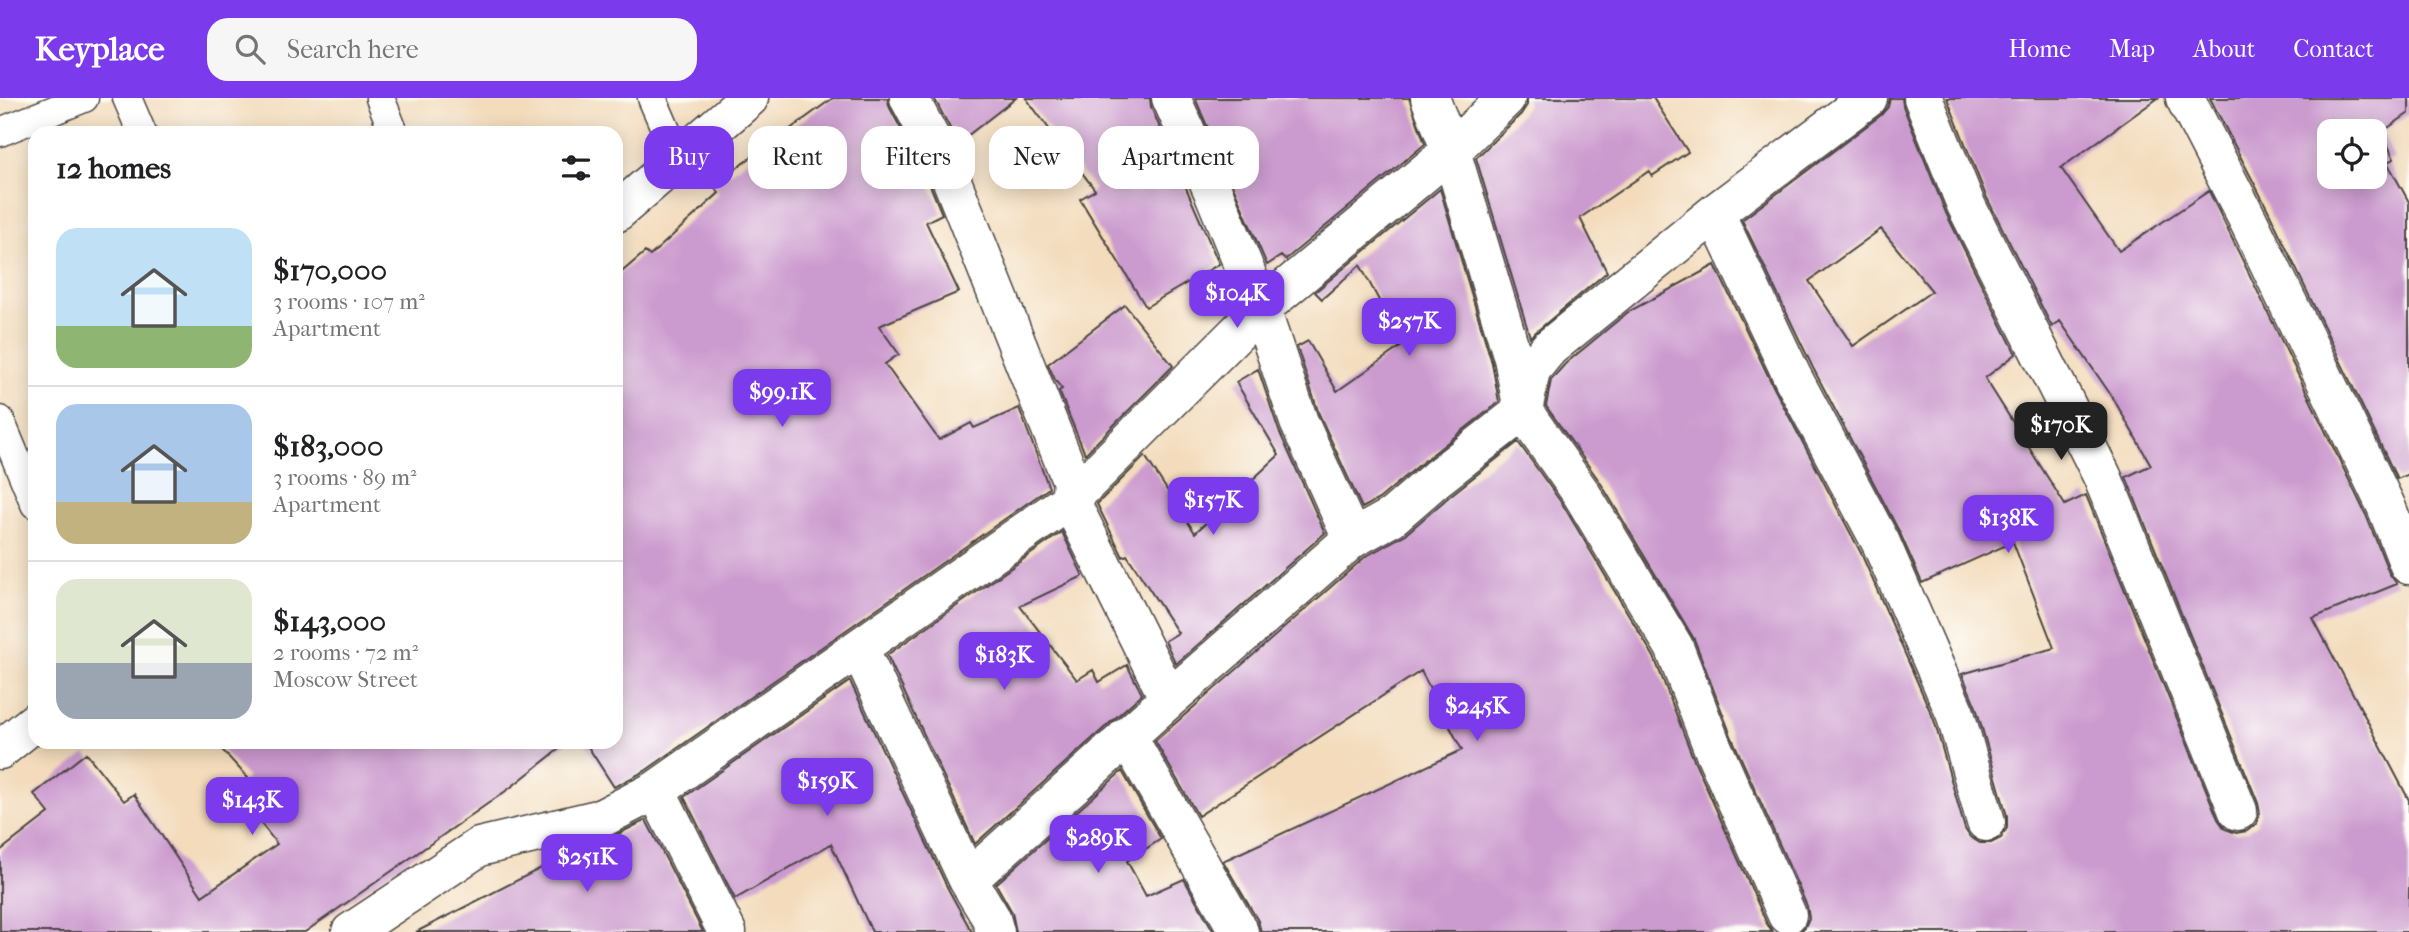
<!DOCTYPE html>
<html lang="en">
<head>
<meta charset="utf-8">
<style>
  :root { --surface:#fff; --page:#f6f6f6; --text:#202124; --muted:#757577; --line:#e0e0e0; --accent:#7c3aed }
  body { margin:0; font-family:"IM FELL French Canon",serif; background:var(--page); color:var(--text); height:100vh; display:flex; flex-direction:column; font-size:26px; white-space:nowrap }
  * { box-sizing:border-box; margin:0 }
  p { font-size:23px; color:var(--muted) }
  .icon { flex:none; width:38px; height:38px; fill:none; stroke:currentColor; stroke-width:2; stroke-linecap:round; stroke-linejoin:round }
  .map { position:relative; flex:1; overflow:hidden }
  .drawer { position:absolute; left:28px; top:28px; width:595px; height:623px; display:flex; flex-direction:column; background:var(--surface); border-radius:21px; box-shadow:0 4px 18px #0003 }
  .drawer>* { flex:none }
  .hud { position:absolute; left:644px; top:28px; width:665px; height:63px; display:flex; gap:14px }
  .tools { position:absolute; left:2317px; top:21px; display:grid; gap:14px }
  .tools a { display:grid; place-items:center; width:70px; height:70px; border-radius:14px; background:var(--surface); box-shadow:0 4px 18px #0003; font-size:35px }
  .price { position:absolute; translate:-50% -60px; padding:0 16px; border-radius:14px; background:var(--accent); color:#fff; font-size:23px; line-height:46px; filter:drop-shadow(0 2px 4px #0008) }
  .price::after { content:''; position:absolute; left:50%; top:42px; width:21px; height:16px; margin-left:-10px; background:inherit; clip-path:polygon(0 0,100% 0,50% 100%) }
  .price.active { background:#222; color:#fff }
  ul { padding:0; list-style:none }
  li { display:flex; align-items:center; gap:21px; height:175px; padding:0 28px }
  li+li { border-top:2px solid var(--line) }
  li span { display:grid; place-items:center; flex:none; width:196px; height:140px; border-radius:21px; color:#555 }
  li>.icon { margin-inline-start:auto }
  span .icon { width:84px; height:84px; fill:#fffc; stroke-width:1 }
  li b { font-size:30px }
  h2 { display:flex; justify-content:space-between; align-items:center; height:84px; padding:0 28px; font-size:30px }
  .pill { padding:0 24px; border-radius:21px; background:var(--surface); box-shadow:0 4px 18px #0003; font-size:24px; line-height:63px }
  .pill.active { background:var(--accent); color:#fff }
  header { display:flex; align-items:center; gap:42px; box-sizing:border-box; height:98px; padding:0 35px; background:var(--accent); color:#fff }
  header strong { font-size:33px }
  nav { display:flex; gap:38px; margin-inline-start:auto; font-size:24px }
  .search { width:490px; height:63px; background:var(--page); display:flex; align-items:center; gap:18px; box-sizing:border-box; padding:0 24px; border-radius:21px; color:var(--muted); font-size:26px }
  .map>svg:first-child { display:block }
  .building { fill:#cb9ace; fill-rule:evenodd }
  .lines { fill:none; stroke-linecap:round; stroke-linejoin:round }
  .service-casing { stroke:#494541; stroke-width:31 }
  .minor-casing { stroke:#494541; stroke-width:41 }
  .secondary-casing { stroke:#494541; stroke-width:41 }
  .service { stroke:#fff; stroke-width:28 }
  .minor { stroke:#fff; stroke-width:38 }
  .secondary { stroke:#fff; stroke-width:38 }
</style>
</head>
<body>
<header>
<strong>Keyplace</strong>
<div class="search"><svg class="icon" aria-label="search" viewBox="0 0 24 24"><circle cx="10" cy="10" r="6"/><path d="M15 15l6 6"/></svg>Search here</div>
<nav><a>Home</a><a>Map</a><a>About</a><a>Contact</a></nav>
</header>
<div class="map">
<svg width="2409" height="834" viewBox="0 0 2409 834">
  <rect width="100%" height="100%" fill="#fdfcf7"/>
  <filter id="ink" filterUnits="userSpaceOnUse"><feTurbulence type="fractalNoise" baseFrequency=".0143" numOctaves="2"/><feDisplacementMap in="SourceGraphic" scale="14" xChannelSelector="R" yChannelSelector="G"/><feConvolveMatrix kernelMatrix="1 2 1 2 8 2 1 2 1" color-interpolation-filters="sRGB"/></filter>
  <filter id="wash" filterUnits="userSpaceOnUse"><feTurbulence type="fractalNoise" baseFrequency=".00686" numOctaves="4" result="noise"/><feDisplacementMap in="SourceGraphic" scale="28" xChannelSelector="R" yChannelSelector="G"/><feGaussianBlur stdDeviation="1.57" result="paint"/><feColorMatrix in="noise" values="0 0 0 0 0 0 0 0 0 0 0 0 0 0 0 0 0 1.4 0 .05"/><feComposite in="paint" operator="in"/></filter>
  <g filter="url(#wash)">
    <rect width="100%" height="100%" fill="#f3dbbb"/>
    <g id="blocks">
      <path class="building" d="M833,0H887L890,10L928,82L942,116L926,124L959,194L879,228L899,256L885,266L939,342L971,325L974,330L1019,310L1049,390L645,673L614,689L585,644H616V179L645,154L650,158L719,95L713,87Z
        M934,0H1016L958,45Z
        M1026,0H1150L1151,9L1219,166L1146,209L1080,101L1095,92Z
        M1195,0H1409L1425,46L1285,162L1281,158L1267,167Z
        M1527,0H1653L1688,54L1652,78L1649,73L1580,120L1607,174L1530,239L1476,60L1521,16L1527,7Z
        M1890,0H1902L1903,8L1946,115L2016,256L1985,280L2065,407L2086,397L2218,721L2225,731L2236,735L2247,733L2256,726L2260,715L2258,705L2126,379L2151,367L2113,300L2060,223L2052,229L1986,98L1947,0H2158L2061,70L2119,153L2209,93L2366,417L2389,475L2397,486L2313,520L2409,702V834H1800L1805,829L1809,820L1807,808L1732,640L1694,541L1600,384L1546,308L1551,282L1565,266L1628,214L1715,167L1774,290L1861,455L1934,622L1965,731L1970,739L1980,745H1991L2001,740L2007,730V718L1976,609L1962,576L2054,550L2013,444L1922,485L1900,435L1813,270L1742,122L1881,17L1888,9ZM1881,131L1932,193L1853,248L1809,183Z
        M2210,0H2409V15L2382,34L2394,61L2387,64L2409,104V376L2397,381L2268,112ZM2329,33H2375V79H2329Z
        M1440,91L1492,265L1499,304L1424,363L1379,401L1362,410L1319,316L1297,249L1308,243L1337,293L1403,247L1360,167L1322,201L1315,194Z
        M1125,207L1173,268L1085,356L1059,293L1062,291L1055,282L1048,266Z
        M1258,271L1279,333L1325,435L1176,566L1165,543L1178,535L1127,457L1123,459L1097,406L1145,358L1195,435L1279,357L1236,284Z
        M1518,344L1563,407L1654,559L1692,657L1767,826L1773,834H1261L1258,823L1223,763L1462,652L1421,573L1198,718L1155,643L1365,459L1406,436L1451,397Z
        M1062,434L1083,478L1020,508L1077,582L1093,572L1099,584L1127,567L1142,596L975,746L887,557Z
        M850,583L948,791L972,834H872L831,746L735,801L684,699Z
        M215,644H568L510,690L305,834H0V753L49,715L34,696L86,655L124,703L134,696L202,798L277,746L234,691L248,680Z
        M1122,673L1161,741L1127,763L1146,798L1184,781L1214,834H1016L1012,814L996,786Z
        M646,722L703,834H416L590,745L612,739Z"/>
    </g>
  </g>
  <g filter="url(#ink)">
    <use href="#blocks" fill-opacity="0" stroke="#494541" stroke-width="2"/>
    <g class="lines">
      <g class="service-casing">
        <path id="service" d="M127,0L142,35
          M380,0L394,35
          M652,0L678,60
          M0,34L84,0
          M0,322L35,406"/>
      </g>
      <g class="minor-casing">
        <path id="minor" d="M909,0L948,73L1072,384L1070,402L1169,601
          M1171,0L1215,98L1261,211L1299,324L1352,441
          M1430,0L1451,53L1513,260L1523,313L1581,395L1674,549L1712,648L1787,817
          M1923,0L1966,107L2102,378L2238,713
          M2185,0L2248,122L2386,408L2409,467
          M1715,115L1793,280L1881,445L1955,615L1986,724
          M859,550L968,782
          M1127,638L1239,834
          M656,692L727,834
          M351,834L479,749L602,720L656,692L1070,402L1261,211L1451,53L1506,0
          M995,834L991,820L968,782L1169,601L1352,441L1392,419L1437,380L1523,313L1531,272L1549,250L1715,115L1868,0"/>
      </g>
      <g class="secondary-casing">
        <path id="secondary" d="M616,115L749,0
          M0,652L35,624"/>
      </g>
      <use href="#service" class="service"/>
      <use href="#minor" class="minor"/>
      <use href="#secondary" class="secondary"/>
    </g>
  </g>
</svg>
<div class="tools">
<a><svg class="icon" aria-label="locate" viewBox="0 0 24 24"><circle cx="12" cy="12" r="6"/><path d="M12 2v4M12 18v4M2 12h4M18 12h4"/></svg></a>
</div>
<b class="price" style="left:1237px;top:232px">$104K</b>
<b class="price" style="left:1409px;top:260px">$257K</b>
<b class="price" style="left:782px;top:331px">$99.1K</b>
<b class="price active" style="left:2061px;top:364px">$170K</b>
<b class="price" style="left:1213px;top:439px">$157K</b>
<b class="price" style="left:2008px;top:457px">$138K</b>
<b class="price" style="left:1004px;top:594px">$183K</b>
<b class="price" style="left:1477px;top:645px">$245K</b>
<b class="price" style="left:827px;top:720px">$159K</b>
<b class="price" style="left:252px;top:739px">$143K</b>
<b class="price" style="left:1098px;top:777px">$289K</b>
<b class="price" style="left:587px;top:796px">$251K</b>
<div class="hud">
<a class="pill active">Buy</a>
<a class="pill">Rent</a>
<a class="pill">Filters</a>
<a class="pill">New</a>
<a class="pill">Apartment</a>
</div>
<section class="drawer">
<h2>12 homes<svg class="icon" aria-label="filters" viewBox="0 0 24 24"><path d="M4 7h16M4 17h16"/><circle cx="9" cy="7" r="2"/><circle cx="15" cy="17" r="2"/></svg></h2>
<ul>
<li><span style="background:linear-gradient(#bfe0f5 70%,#8fb573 0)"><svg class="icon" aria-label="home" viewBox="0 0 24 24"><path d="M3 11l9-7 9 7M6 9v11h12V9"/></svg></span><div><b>$170,000</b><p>3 rooms · 107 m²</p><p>Apartment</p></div></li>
<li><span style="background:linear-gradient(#a9c7e8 70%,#c2b280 0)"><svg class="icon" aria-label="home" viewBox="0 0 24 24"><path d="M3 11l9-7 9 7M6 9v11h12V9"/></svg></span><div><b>$183,000</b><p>3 rooms · 89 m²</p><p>Apartment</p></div></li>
<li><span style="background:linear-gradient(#dfe7d0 60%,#9aa5b1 0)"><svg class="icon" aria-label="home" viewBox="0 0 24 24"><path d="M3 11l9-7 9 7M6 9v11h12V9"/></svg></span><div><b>$143,000</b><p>2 rooms · 72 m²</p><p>Moscow Street</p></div></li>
</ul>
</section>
</div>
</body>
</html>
